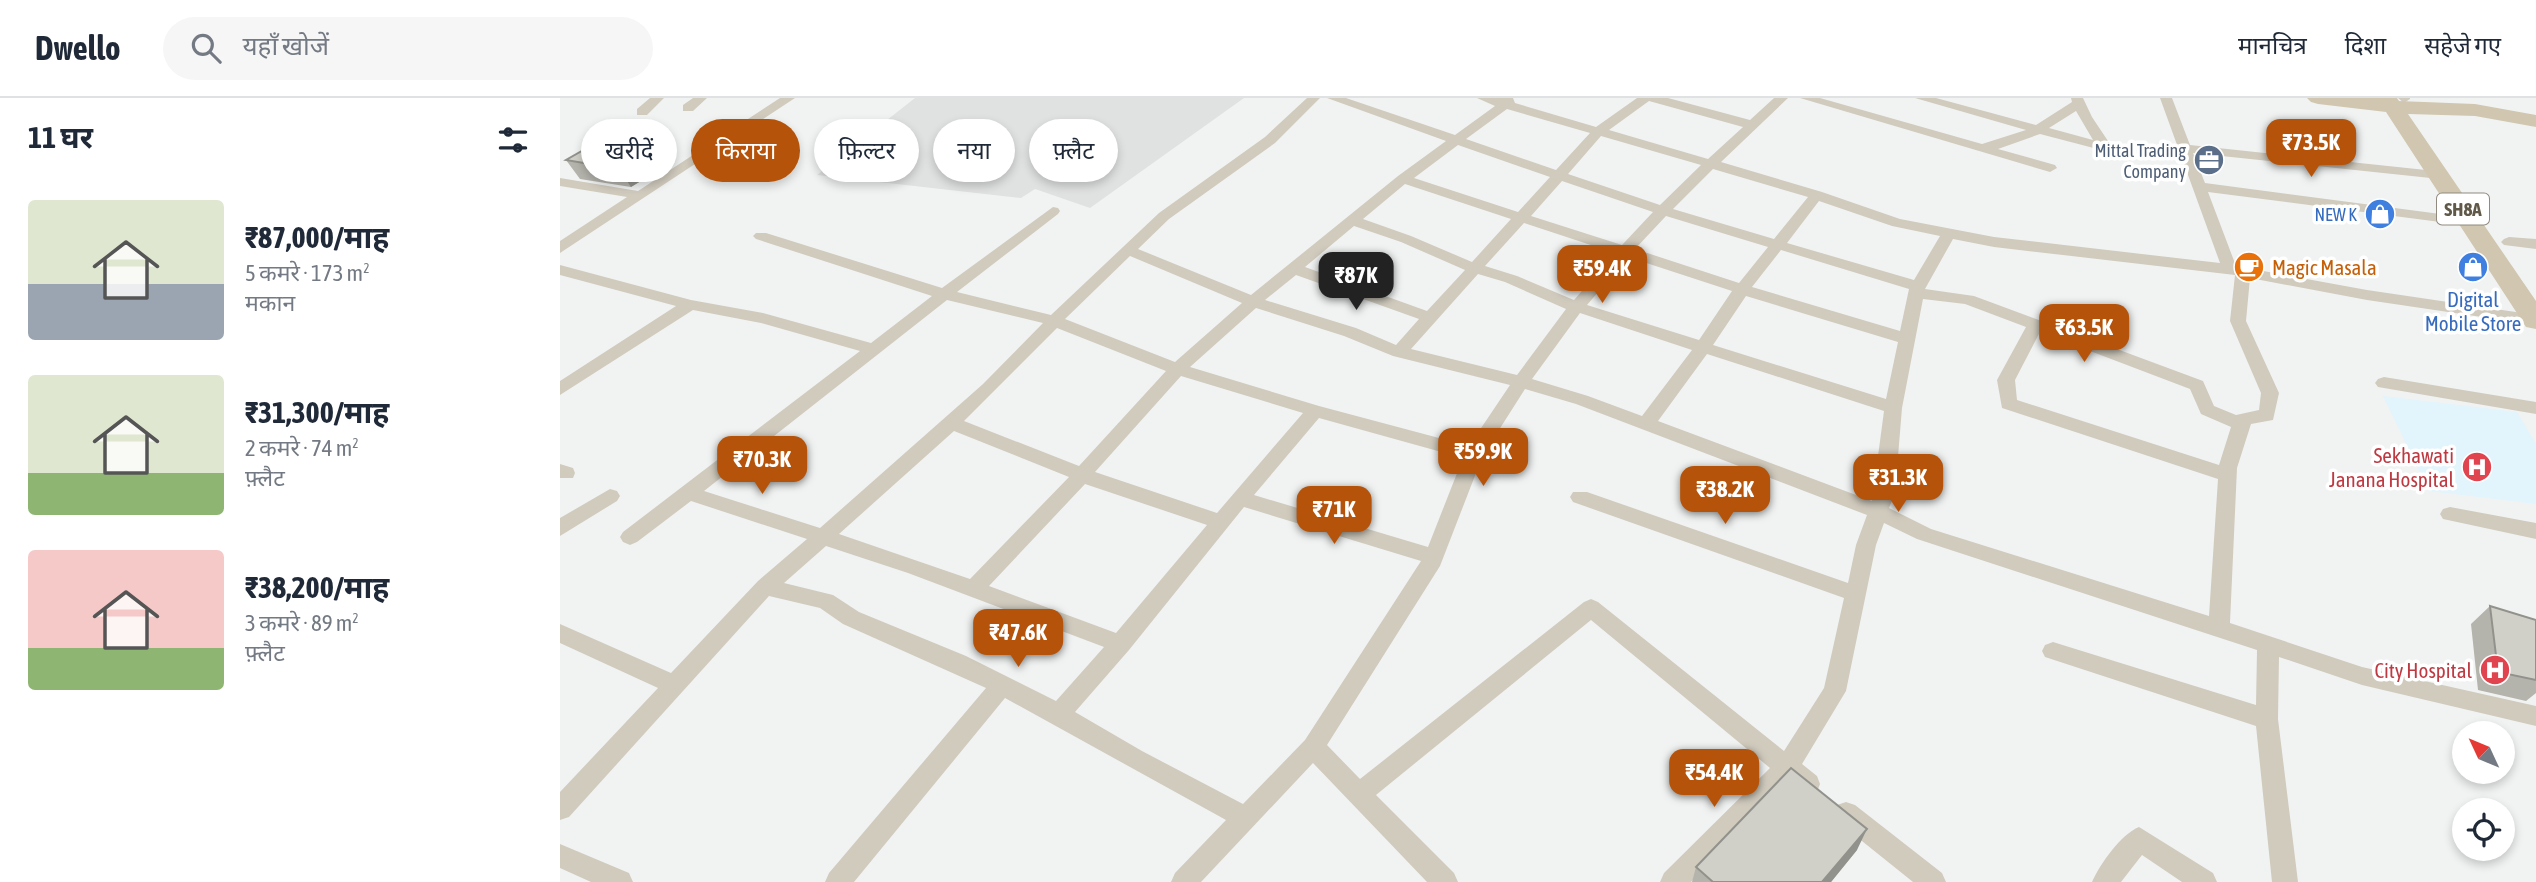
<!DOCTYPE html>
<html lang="hi">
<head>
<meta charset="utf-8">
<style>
  :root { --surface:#fff; --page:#f6f6f7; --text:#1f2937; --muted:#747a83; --line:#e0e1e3; --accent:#b45309 }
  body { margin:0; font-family:"Asap Condensed","Noto Sans Devanagari",sans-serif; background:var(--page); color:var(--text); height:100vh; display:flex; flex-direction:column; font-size:26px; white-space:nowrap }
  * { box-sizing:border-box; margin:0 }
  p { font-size:23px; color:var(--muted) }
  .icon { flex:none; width:38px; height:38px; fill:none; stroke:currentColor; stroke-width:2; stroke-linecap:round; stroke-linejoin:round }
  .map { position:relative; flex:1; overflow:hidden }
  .sheet { display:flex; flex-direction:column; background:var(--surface); width:560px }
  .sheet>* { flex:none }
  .banner { position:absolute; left:21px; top:21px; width:665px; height:63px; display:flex; gap:14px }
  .needle { width:46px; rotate:314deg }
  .tools { position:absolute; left:1892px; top:623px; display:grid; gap:14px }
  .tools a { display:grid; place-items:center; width:63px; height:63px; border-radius:50%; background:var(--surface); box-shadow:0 4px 10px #0003; font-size:35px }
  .price { position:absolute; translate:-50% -60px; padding:0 16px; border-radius:14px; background:var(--accent); color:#fff; font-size:23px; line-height:46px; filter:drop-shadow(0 2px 4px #0008) }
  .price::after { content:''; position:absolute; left:50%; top:42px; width:21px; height:16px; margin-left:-10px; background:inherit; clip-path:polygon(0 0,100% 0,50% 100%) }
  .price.on { background:#222; color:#fff }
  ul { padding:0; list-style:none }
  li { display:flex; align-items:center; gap:21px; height:175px; padding:0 28px }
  li span { display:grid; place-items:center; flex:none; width:196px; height:140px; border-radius:7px; color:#555 }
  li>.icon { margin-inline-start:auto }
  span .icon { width:84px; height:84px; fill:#fffc; stroke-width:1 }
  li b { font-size:30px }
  h2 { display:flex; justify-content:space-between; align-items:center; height:84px; padding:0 28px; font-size:30px }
  .pill { padding:0 24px; border-radius:32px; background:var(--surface); box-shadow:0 4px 10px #0003; font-size:24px; line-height:63px }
  .pill.on { background:var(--accent); color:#fff }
  header { display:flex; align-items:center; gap:42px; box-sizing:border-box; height:98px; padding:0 35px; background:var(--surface); border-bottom:2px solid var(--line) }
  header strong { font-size:33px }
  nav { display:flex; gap:38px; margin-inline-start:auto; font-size:24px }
  .search { width:490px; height:63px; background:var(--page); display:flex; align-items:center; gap:18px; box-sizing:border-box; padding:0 24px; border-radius:38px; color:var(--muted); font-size:26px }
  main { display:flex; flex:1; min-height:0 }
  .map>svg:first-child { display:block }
  .education { fill:#e0e2e1 }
  .medical { fill:#e2f4fc }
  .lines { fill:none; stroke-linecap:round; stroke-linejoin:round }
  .street { fill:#d1cbbe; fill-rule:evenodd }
  .primary { fill:#d1c7b0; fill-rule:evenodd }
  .wall { fill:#b4b3ac }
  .shaded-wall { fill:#92928c }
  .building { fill:#d1d0c8; stroke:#92928c; stroke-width:2 }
  .labels { text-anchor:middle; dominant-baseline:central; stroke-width:7; stroke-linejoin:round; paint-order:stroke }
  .far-service-label { font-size:18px; fill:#4e5e75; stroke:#fff; text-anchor:end }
  .far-shop-label { font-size:18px; fill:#366cbe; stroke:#fff; text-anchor:end }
  .shield { fill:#fff; stroke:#908a7f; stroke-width:2 }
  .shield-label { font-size:19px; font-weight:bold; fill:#605848 }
  .food-label { font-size:21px; fill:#c56008; stroke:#fff; text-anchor:start }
  .shop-label { font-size:21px; fill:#366cbe; stroke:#fff }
  .health-label { font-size:21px; fill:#be3a42; stroke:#fff; text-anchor:end }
</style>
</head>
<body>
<header>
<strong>Dwello</strong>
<div class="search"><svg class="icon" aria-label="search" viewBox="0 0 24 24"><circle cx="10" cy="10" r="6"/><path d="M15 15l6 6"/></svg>यहाँ खोजें</div>
<nav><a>मानचित्र</a><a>दिशा</a><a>सहेजे गए</a></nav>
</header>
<main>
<section class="sheet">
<h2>11 घर<svg class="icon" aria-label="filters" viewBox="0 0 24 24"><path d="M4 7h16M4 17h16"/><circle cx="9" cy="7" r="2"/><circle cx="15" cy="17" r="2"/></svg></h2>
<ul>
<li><span style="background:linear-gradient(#dfe7d0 60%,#9aa5b1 0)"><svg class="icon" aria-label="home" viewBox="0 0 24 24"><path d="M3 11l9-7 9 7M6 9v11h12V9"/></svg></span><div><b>₹87,000/माह</b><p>5 कमरे · 173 m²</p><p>मकान</p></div></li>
<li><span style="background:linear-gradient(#dfe7d0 70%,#8fb573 0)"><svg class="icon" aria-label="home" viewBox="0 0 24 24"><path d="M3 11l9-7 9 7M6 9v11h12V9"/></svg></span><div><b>₹31,300/माह</b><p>2 कमरे · 74 m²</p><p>फ़्लैट</p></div></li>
<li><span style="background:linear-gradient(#f6c9c9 70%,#8fb573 0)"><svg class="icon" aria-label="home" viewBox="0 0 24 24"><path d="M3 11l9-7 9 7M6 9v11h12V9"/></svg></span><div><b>₹38,200/माह</b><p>3 कमरे · 89 m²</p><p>फ़्लैट</p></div></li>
</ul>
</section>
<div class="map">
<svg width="1976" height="784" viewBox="0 0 1976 784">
  <rect width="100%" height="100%" fill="#f1f3f3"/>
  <path class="education" d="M355,0H684L530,110L475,91L461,100L257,77Z"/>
  <path class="medical" d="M1823,298L1957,314L1976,346V406L1869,393Z"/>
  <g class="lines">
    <path class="street" d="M90,0H104L87,17H77V11Z
      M133,0H147L133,13H123V7Z
      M220,0H235L0,155V143L67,99L0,88V80L78,93Z
      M747,0H760L715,45L609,121L578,151L691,197L838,78L886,43L767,0H786L895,37L935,8L917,0H953L955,5L1036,29L1077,0H1108L1190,22L1214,0H1228L1161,64L1262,94L1340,121L1434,139L1660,165L1600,0H1612L1630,47L1885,74V80L1880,81L1633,55L1645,85L1911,120L1918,124L1911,128L1648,94L1676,168L1807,192L1976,217V227L1807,202L1690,180L1686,223L1719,295L1713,322L1691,326L1677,370L1670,525L1802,569L1976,608V628L1802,587L1719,559L1718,621L1738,784H1712L1696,628L1485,559L1482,553L1485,547L1493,544L1696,607L1697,552L1357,441L1324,425L1316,447L1286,593L1242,666L1257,678L1260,686L1257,694L1248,697L1228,684L1131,784H1100L1104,775L1210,670L1031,522L816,697L894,775L898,784H867L753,665L641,784H611L615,775L666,722L445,600L294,784H265L269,775L426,590L283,526L260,510L209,498L9,719L0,722V694L98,590L0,545V526L111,575L198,483L247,441L131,403L77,444L70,447L63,444L60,439L63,434L300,253L201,225L133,212L0,297V283L116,208L0,177V167L131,202L203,215L311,245L372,198L196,141L193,138L196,135H206L382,190L493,109L498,110L500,113L498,116L397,194L491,217L599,115L705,39ZM1089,3L1183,29L1148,61L1049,32ZM947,11L1030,35L996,72L906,41ZM1041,38L1141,67L1100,107L1008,76ZM898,47L990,79L958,114L854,80ZM1153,71L1248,99L1214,141L1113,111ZM1002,83L1093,114L1062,147L971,118ZM845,86L951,121L912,164L851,138L803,121ZM1259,103L1332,128L1380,138L1354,182L1227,145ZM1106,118L1208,149L1179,185L1075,151ZM964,125L1055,155L1014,202L957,178L925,168ZM794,128L841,144L905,172L867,213L745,169ZM1393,141L1434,149L1675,177L1670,223L1701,295L1699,312L1676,317L1654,308L1643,283L1414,198L1365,191ZM1221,152L1349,191L1340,233L1192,189ZM570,158L682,205L615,264L505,221ZM1068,159L1172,193L1139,242L1027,207ZM918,176L945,184L1006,211L957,277L851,251ZM736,177L859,221L836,247L796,230L705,202ZM1186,198L1338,244L1326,301L1153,247ZM1363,201L1405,206L1466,229L1437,282L1442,310L1658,381L1649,518L1371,431L1329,410L1335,395L1342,310ZM387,202L483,225L423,286L260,430L144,393ZM696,210L784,238L833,258L950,287L909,348L759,308L630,269ZM1020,215L1132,252L1082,318L1028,298L972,281ZM497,230L606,273L519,368L404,323ZM1480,234L1630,291L1641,316L1671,329L1659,367L1457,302L1455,282ZM1147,256L1324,313L1312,403L1098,323ZM621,278L743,315L657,415L535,374ZM965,291L1016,306L1307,417L1296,447L1288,485L1027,394H1013L1010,399L1013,404L1284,500L1264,590L1224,653L1038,504L1031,501L1024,504L800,681L767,647L880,468L923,357ZM759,320L903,360L868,449L694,397ZM394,333L509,379L410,481L279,436ZM525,386L647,427L556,535L429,488ZM684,409L861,463L745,642L683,706L582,653L515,614L569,552ZM266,448L348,475L544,549L496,603L406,558L299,514L273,497L224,485Z
      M1240,0H1260L1422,46L1466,32L1355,0H1376L1476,27L1512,4L1511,0H1523L1532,19L1552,49L1545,53L1480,36L1438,51L1495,67L1497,70L1490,74ZM1516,13L1533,42L1489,30Z
      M1838,0H1850V1L1844,5Z
      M1949,139L1976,141V151L1944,147L1941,144L1944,141Z
      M1824,279L1976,304V316L1818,289L1815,285L1818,281Z
      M0,366L13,370L15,375L13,380H0Z
      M50,391L57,393L60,398L57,403L0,438V420Z
      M1890,409L1976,425V441L1883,421L1880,416L1883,411Z
      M1286,704L1295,707L1382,775L1386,784H1353L1277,723L1274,715L1277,707Z
      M1579,729L1653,775L1657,784H1622L1582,757L1561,784H1532C1540,766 1561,736 1579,729Z
      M0,746L69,775L73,784H31L0,770Z"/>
    <path class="primary" d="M1747,0H1837L1839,3L1915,6L1976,17V29L1915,18L1848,16L1976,203V231L1966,229L1826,14L1758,6L1751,4Z"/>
  </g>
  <path class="wall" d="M6,62L97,73L71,89L20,81Z
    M1930,508L1976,522V595L1966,603L1918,592L1911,526Z
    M1297,752L1271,784H1132L1136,769Z"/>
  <path class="shaded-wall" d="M85,54L97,73L71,89L59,71Z
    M1307,731L1297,752L1271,784H1262Z"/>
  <path class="building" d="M34,46L85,54L59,71L6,62Z
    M1930,508L1976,522V582L1938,574Z
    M1231,670L1307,731L1262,784H1153L1136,769Z"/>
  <defs>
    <g id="office-disc" transform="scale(1.575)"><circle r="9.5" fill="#5c6f8a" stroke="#fff"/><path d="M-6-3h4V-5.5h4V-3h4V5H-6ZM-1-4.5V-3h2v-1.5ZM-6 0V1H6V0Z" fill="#fff"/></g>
    <g id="shop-disc" transform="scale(1.575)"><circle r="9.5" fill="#3f7fe0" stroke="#fff"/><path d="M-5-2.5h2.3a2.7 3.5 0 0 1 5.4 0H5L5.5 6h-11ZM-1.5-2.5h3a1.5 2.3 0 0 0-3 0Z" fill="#fff"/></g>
    <g id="cafe-disc" transform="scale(1.575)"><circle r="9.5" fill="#e8710a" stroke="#fff"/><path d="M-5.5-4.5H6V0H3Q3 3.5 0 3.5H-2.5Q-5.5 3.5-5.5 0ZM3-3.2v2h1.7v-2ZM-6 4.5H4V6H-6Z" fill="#fff"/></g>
    <g id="hospital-disc" transform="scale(1.575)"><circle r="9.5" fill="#e0444e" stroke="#fff"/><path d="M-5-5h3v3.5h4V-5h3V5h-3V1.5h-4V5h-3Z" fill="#fff"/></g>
  </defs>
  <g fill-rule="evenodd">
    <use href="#office-disc" x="1649" y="62"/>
    <use href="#shop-disc" x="1820" y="116"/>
    <use href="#cafe-disc" x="1689" y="169"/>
    <use href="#shop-disc" x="1913" y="169"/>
    <use href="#hospital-disc" x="1917" y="369"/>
    <use href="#hospital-disc" x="1935" y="572"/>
  </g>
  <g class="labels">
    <g class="far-service-label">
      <text x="1626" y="52">Mittal Trading<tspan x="1626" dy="21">Company</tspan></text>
    </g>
    <g class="far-shop-label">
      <text x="1797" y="116">NEW K</text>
    </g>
    <rect class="shield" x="1877" y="95.5" width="52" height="31" rx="5"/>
    <g class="shield-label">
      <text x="1903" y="111">SH8A</text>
    </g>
    <g class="food-label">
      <text x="1712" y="169">Magic Masala</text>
    </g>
    <g class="shop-label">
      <text x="1913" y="201">Digital<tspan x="1913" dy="24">Mobile Store</tspan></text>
    </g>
    <g class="health-label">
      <text x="1894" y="357">Sekhawati<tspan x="1894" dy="24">Janana Hospital</tspan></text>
      <text x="1912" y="572">City Hospital</text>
    </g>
  </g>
</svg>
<div class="tools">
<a><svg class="needle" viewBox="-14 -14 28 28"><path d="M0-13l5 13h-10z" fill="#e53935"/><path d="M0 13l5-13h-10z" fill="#747a83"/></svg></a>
<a><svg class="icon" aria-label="locate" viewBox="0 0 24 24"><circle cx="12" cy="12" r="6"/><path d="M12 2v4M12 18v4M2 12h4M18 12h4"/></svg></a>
</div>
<b class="price" style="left:1751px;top:81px">₹73.5K</b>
<b class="price" style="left:1042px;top:207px">₹59.4K</b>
<b class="price on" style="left:796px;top:214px">₹87K</b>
<b class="price" style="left:1524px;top:266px">₹63.5K</b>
<b class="price" style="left:923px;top:390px">₹59.9K</b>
<b class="price" style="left:202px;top:398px">₹70.3K</b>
<b class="price" style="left:1338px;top:416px">₹31.3K</b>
<b class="price" style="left:1165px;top:428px">₹38.2K</b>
<b class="price" style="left:774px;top:448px">₹71K</b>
<b class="price" style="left:458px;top:571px">₹47.6K</b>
<b class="price" style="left:1154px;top:711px">₹54.4K</b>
<div class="banner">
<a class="pill">खरीदें</a>
<a class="pill on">किराया</a>
<a class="pill">फ़िल्टर</a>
<a class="pill">नया</a>
<a class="pill">फ़्लैट</a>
</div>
</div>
</main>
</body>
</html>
